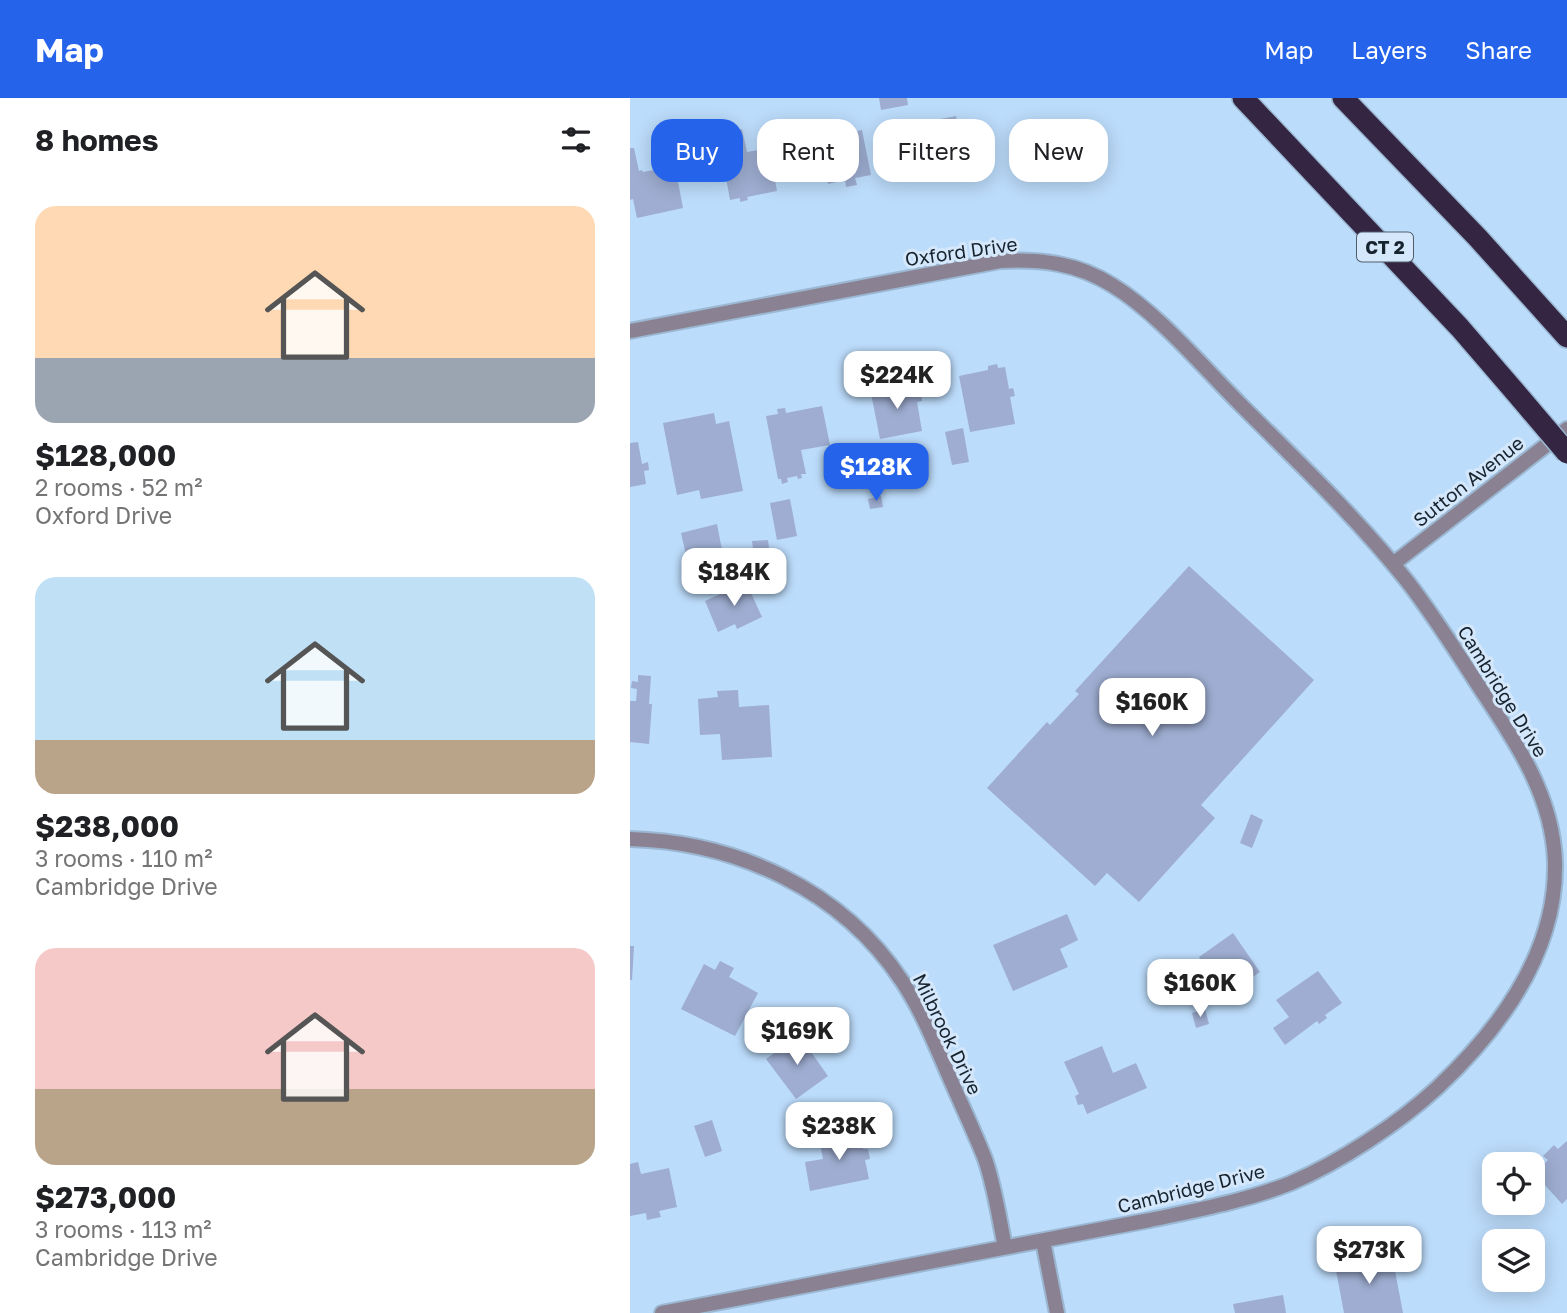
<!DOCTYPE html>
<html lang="en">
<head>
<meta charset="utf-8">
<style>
  :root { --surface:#fff; --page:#f2f2f2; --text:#202124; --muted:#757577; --accent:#2563eb }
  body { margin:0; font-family:"Golos Text",sans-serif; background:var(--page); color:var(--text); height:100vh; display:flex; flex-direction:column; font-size:26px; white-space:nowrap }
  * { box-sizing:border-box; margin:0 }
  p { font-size:23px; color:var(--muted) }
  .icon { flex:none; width:38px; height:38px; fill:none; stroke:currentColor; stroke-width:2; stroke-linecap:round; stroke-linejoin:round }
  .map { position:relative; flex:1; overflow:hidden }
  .details { display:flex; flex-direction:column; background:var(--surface); width:630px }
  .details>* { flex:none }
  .banner { position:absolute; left:21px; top:21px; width:665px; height:63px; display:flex; gap:14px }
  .buttons { position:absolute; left:852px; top:1054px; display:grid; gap:14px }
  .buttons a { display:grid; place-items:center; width:63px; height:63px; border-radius:14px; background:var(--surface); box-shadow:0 4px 18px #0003; font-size:35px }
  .price { position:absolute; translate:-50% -60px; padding:0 16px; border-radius:14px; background:#fff; color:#222; font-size:23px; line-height:46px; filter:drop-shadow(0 2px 4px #0008) }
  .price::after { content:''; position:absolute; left:50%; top:42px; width:21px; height:16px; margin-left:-10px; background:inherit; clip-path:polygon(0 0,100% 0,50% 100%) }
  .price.active { background:var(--accent); color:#fff }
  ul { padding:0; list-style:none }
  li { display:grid; align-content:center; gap:14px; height:371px; padding:0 35px }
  li span { display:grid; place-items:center; height:217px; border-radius:21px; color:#555 }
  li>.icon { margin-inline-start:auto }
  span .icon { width:126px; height:126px; fill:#fffc; stroke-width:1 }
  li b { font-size:30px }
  h2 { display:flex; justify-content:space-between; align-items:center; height:84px; padding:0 35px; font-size:30px }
  .chip { padding:0 24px; border-radius:21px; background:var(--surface); box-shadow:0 4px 18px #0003; font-size:24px; line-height:63px }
  .chip.active { background:var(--accent); color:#fff }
  header { display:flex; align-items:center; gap:42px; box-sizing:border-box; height:98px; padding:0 35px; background:var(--accent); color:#fff }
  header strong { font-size:33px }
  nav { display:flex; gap:38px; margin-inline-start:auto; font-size:24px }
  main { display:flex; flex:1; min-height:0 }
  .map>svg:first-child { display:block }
  .building { fill:#9eadd1 }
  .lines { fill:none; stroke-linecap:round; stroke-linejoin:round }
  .street-casing { stroke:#9bb7d2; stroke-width:18 }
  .highway-casing { stroke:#9bb7d2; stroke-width:24 }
  .street { stroke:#8a8292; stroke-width:14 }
  .highway { stroke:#342542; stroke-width:21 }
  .highway-bridge-casing { stroke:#9bb7d2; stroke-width:24; stroke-linecap:butt }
  .highway-bridge { stroke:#342542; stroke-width:21 }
  .labels { text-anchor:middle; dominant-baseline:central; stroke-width:6; stroke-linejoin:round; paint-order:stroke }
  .shield { fill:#d5e8fb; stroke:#505e6c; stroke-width:2 }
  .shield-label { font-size:18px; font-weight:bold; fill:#17232e }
  .street-label { font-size:19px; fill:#17232e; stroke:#d5e8fb }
</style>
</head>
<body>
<header>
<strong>Map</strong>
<nav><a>Map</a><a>Layers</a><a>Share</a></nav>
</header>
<main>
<section class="details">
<h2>8 homes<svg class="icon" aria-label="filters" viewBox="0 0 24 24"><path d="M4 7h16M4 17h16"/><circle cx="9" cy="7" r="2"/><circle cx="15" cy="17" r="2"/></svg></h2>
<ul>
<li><span style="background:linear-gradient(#ffd9b3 70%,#9aa5b1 0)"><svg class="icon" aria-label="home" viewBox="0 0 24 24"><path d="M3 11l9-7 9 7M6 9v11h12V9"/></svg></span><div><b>$128,000</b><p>2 rooms · 52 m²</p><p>Oxford Drive</p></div></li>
<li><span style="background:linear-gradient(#bfe0f5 75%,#b9a48a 0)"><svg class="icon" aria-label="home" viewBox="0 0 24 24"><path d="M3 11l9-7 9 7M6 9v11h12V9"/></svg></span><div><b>$238,000</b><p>3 rooms · 110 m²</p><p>Cambridge Drive</p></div></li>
<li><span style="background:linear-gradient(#f6c9c9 65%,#b9a48a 0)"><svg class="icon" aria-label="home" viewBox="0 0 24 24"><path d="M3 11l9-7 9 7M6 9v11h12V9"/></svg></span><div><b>$273,000</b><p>3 rooms · 113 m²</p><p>Cambridge Drive</p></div></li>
</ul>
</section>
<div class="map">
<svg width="937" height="1215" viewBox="0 0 937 1215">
  <rect width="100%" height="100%" fill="#bcdcfb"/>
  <path class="building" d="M249,0H277L278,7L251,12Z
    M326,18L335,60L305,66L306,69L297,71L296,68L289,69L285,50H281L282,54L275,56L269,29Z
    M112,31L117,54L139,50L147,93L117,99L118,102L110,104V100L100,102L96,80L89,82L87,71L94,70L92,59L97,58L92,35Z
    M232,32L241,77L225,80L227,87L216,89L215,82L198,86L197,77L192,78L191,70L196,69L190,40Z
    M0,50H4L9,73L12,72L13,74L45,68L53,110L7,120L3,101L0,102Z
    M367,266L368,270L375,269L379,291L383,290L385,298L380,299L385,326L340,334L329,278L358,272V268Z
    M265,284L266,291L283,287L285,296L291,295L292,303L287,304L292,333L250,341L241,295L257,292L256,286Z
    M192,308L200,347L171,352L176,376H171L172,380L168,381L167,378L157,380L158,384L152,386L151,381H148L136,318L148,316L147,311L155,310L156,315Z
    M84,315L86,326L99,323L113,393L71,401L69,392L47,397L33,325Z
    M333,330L339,364L322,367L315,334Z
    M8,344L12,366L18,364L19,372L14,373L16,386L0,389V345Z
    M251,398L253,409L240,411L238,401Z
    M160,401L167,438L147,442L140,405Z
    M87,426L92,452L57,461L51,435Z
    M138,442L139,450L123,451L122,443Z
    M104,468L111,483L80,497L72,482Z
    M559,468L684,582L571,707L585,720L509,804L477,775L465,788L357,690L417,624L420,627L449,596L445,593Z
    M116,484L132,519L107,531L105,526L88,534L75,503Z
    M8,577L21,578L19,606H22L19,646L0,644V603H6L7,591L1,590L2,583L8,584Z
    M108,592L109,609L139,607L142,659L92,662L90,636L70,637L68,601L88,599L87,593Z
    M621,716L633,722L622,750L610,745Z
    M437,816L448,842L430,851L438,869L383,893L363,847Z
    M603,835L630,874L595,898L569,859Z
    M0,848H4L2,882H0Z
    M90,863L104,870L99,879L128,895L105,938L51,911L74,866L85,872Z
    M688,873L712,905L695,917L697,920L689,926L687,923L655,947L643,930L659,919L646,902Z
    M565,877L571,893L544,903L538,886Z
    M575,911L579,926L566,930L562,915Z
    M169,937L198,978L166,1001L136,961Z
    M472,948L483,975L506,965L517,990L457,1016L453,1006L448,1007L445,998L449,996L434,964Z
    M82,1022L92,1053L75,1059L64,1028Z
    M230,1032L233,1051H238L240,1061L235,1062L239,1081L180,1093L175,1064L193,1061L189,1040Z
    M937,1043V1101L932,1106L904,1075L918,1062L913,1058L924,1047L928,1051Z
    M8,1064L11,1076L39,1070L47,1109L29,1113L31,1119L17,1122L16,1115L0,1118V1066Z
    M762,1157L773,1215H714L705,1167Z
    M653,1197L656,1215H605L603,1206Z"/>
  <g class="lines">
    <g class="street-casing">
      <path id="street" d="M0,233L370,163C411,161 447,165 482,187C528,215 572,268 610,306C667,363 727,420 777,483C805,519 829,558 854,596C888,647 923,700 925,764C927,853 870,931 807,990C768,1026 710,1064 661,1085C616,1103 567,1112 520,1122C469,1132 418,1141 367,1151C255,1172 144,1194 32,1215
        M763,466L937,331
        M0,741C107,744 212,792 272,883C292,913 305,946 319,978C331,1006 344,1033 355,1061C365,1090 369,1120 375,1149
        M413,1143L427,1215"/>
    </g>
    <g class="highway-casing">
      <path id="highway" d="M613,0L830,230L892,302
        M713,0L848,140L937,239"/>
    </g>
    <use href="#street" class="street"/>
    <use href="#highway" class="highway"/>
    <g class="highway-bridge-casing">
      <path id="highway-bridge" d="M892,302L937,355"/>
    </g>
    <use href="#highway-bridge" class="highway-bridge"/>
  </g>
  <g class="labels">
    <rect class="shield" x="727" y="134.5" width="56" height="29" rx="5"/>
    <g class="shield-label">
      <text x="755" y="149">CT 2</text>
    </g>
    <g class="street-label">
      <text transform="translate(331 153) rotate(-8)">Oxford Drive</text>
      <text transform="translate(838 383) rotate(-38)">Sutton Avenue</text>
      <text transform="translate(873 593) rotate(58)">Cambridge Drive</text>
      <text transform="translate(318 936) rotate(64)">Milbrook Drive</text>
      <text transform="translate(561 1090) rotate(-14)">Cambridge Drive</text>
    </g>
  </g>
</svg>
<div class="buttons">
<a><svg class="icon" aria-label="locate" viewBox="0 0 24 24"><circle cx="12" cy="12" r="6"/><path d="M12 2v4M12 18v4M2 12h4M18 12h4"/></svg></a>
<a><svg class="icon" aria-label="layers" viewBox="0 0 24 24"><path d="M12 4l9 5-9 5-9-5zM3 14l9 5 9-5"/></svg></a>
</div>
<b class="price" style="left:267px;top:313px">$224K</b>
<b class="price active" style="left:246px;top:405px">$128K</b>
<b class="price" style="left:104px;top:510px">$184K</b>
<b class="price" style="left:522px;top:640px">$160K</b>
<b class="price" style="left:570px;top:921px">$160K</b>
<b class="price" style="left:167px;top:969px">$169K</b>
<b class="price" style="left:209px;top:1064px">$238K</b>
<b class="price" style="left:739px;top:1188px">$273K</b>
<div class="banner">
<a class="chip active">Buy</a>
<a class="chip">Rent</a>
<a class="chip">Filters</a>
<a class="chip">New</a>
</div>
</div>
</main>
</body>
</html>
